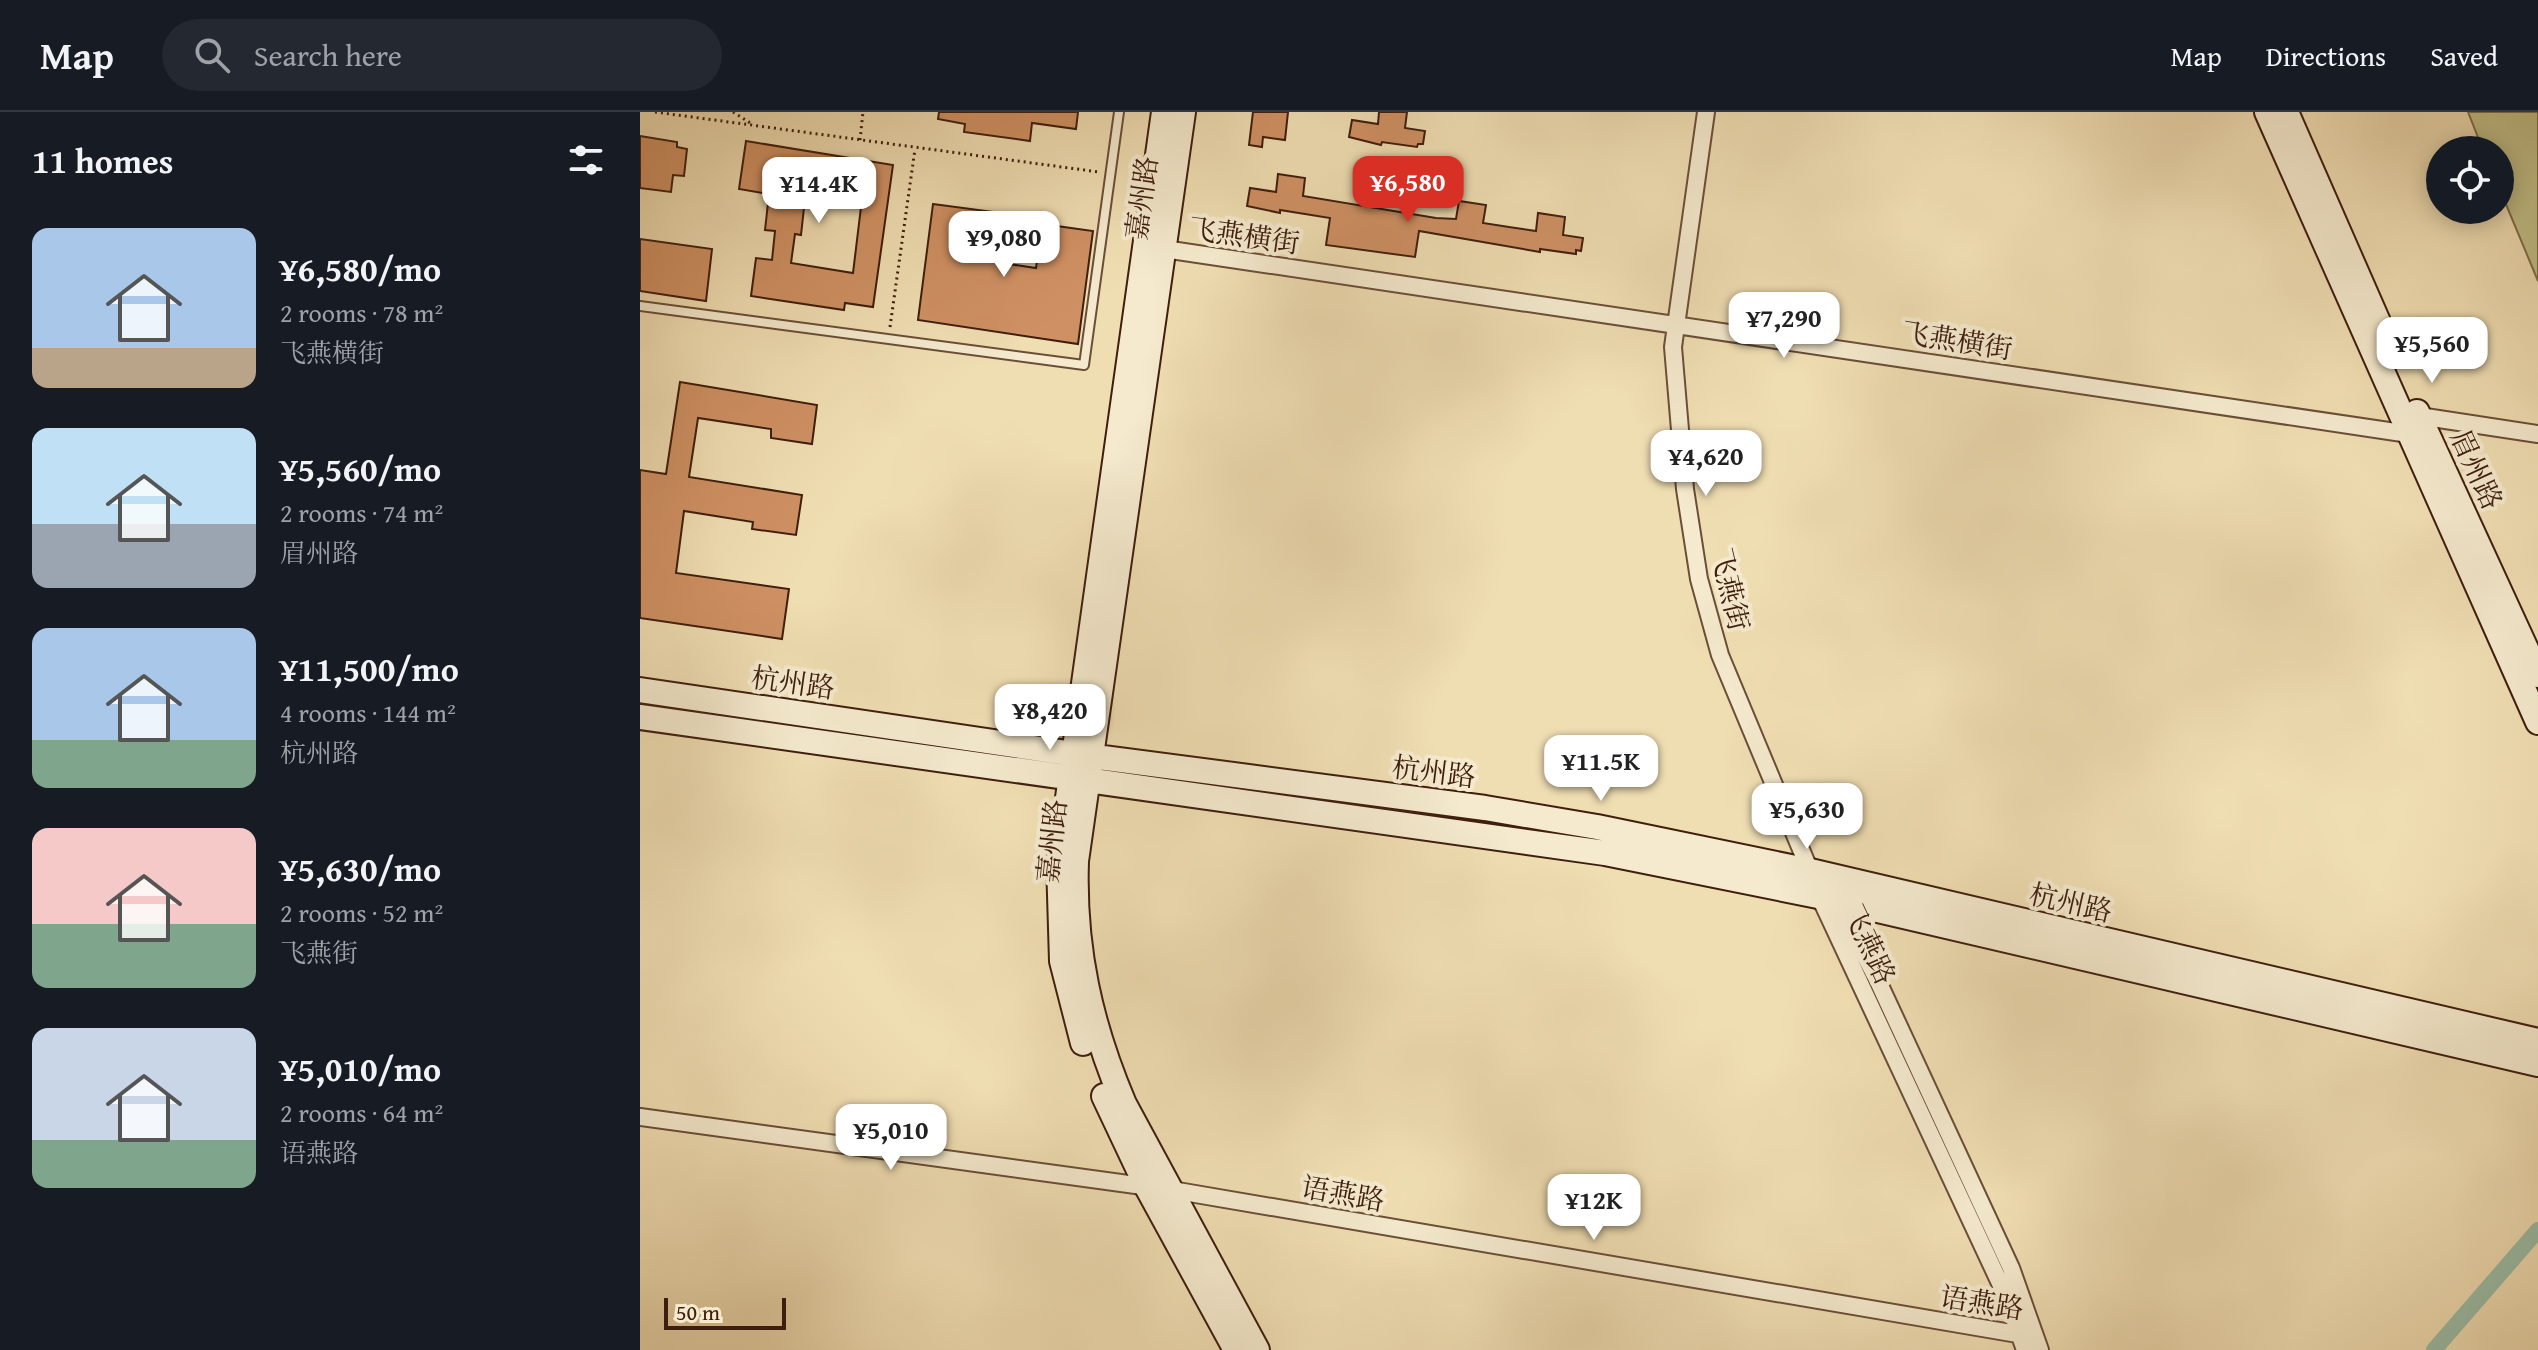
<!DOCTYPE html>
<html lang="en">
<head>
<meta charset="utf-8">
<style>
  :root { --surface:#171b24; --page:#242831; --text:#f1f3f6; --muted:#9ea1a6; --line:#363941; --accent:#d93025 }
  body { margin:0; font-family:"Gentium Book Plus","Noto Serif SC",serif; background:var(--page); color:var(--text); height:100vh; display:flex; flex-direction:column; font-size:30px; white-space:nowrap }
  * { box-sizing:border-box; margin:0 }
  p { font-size:26px; color:var(--muted) }
  .icon { flex:none; width:44px; height:44px; fill:none; stroke:currentColor; stroke-width:2; stroke-linecap:round; stroke-linejoin:round }
  .map { position:relative; flex:1; overflow:hidden }
  .sheet { display:flex; flex-direction:column; background:var(--surface); width:640px }
  .sheet>* { flex:none }
  .tools { position:absolute; left:1786px; top:24px; display:grid; gap:16px }
  .tools a { display:grid; place-items:center; width:88px; height:88px; border-radius:50%; background:var(--surface); box-shadow:0 4px 20px #0003; font-size:40px }
  .scale { position:absolute; left:24px; bottom:20px; width:122px; box-sizing:border-box; padding-left:8px; border:4px solid #3f1e0f; border-top:0; font-size:22px; line-height:28px; white-space:nowrap; color:#3f1e0f; -webkit-text-stroke:6px #f5eace; paint-order:stroke }
  .price { position:absolute; translate:-50% -68px; padding:0 18px; border-radius:16px; background:#fff; color:#222; font-size:26px; line-height:52px; filter:drop-shadow(0 2px 4px #0008) }
  .price::after { content:''; position:absolute; left:50%; top:48px; width:24px; height:18px; margin-left:-12px; background:inherit; clip-path:polygon(0 0,100% 0,50% 100%) }
  .price.current { background:var(--accent); color:#fff }
  ul { padding:0; list-style:none }
  li { display:flex; align-items:center; gap:24px; height:200px; padding:0 32px }
  li span { display:grid; place-items:center; flex:none; width:224px; height:160px; border-radius:16px; color:#555 }
  li>.icon { margin-inline-start:auto }
  span .icon { width:96px; height:96px; fill:#fffc; stroke-width:1 }
  li b { font-size:34px }
  h2 { display:flex; justify-content:space-between; align-items:center; height:96px; padding:0 32px; font-size:34px }
  header { display:flex; align-items:center; gap:48px; box-sizing:border-box; height:112px; padding:0 40px; background:var(--surface); border-bottom:2px solid var(--line) }
  header strong { font-size:38px }
  nav { display:flex; gap:44px; margin-inline-start:auto; font-size:28px }
  .search { width:560px; height:72px; background:var(--page); display:flex; align-items:center; gap:20px; box-sizing:border-box; padding:0 28px; border-radius:44px; color:var(--muted); font-size:30px }
  main { display:flex; flex:1; min-height:0 }
  .map>svg:first-child { display:block }
  .green { fill:#c1bf88; stroke:#806e4c; stroke-width:2 }
  .lines { fill:none; stroke-linecap:round; stroke-linejoin:round }
  .canal { stroke:#9bbda8; stroke-width:16 }
  .building { fill:#cf9164; stroke:#3f1e0f; stroke-width:2; fill-rule:evenodd }
  .lane-casing { stroke:#6b4e38; stroke-width:12 }
  .street-casing { stroke:#6b4e38; stroke-width:20 }
  .secondary-casing { stroke:#3f1e0f; stroke-width:28 }
  .path { stroke:#3f1e0f; stroke-width:3; stroke-dasharray:2 4; stroke-linecap:butt }
  .lane { stroke:#f5eace; stroke-width:8 }
  .street { stroke:#f5eace; stroke-width:16 }
  .secondary { stroke:#f5eace; stroke-width:24 }
  .labels { text-anchor:middle; dominant-baseline:central; stroke-width:8; stroke-linejoin:round; paint-order:stroke }
  .street-label { font-size:28px; fill:#3f1e0f; stroke:#f5eace }
</style>
</head>
<body>
<header>
<strong>Map</strong>
<div class="search"><svg class="icon" aria-label="search" viewBox="0 0 24 24"><circle cx="10" cy="10" r="6"/><path d="M15 15l6 6"/></svg>Search here</div>
<nav><a>Map</a><a>Directions</a><a>Saved</a></nav>
</header>
<main>
<section class="sheet">
<h2>11 homes<svg class="icon" aria-label="filters" viewBox="0 0 24 24"><path d="M4 7h16M4 17h16"/><circle cx="9" cy="7" r="2"/><circle cx="15" cy="17" r="2"/></svg></h2>
<ul>
<li><span style="background:linear-gradient(#a9c7e8 75%,#b9a48a 0)"><svg class="icon" aria-label="home" viewBox="0 0 24 24"><path d="M3 11l9-7 9 7M6 9v11h12V9"/></svg></span><div><b>¥6,580/mo</b><p>2 rooms · 78 m²</p><p>飞燕横街</p></div></li>
<li><span style="background:linear-gradient(#bfe0f5 60%,#9aa5b1 0)"><svg class="icon" aria-label="home" viewBox="0 0 24 24"><path d="M3 11l9-7 9 7M6 9v11h12V9"/></svg></span><div><b>¥5,560/mo</b><p>2 rooms · 74 m²</p><p>眉州路</p></div></li>
<li><span style="background:linear-gradient(#a9c7e8 70%,#7fa58c 0)"><svg class="icon" aria-label="home" viewBox="0 0 24 24"><path d="M3 11l9-7 9 7M6 9v11h12V9"/></svg></span><div><b>¥11,500/mo</b><p>4 rooms · 144 m²</p><p>杭州路</p></div></li>
<li><span style="background:linear-gradient(#f6c9c9 60%,#7fa58c 0)"><svg class="icon" aria-label="home" viewBox="0 0 24 24"><path d="M3 11l9-7 9 7M6 9v11h12V9"/></svg></span><div><b>¥5,630/mo</b><p>2 rooms · 52 m²</p><p>飞燕街</p></div></li>
<li><span style="background:linear-gradient(#c9d6e8 70%,#7fa58c 0)"><svg class="icon" aria-label="home" viewBox="0 0 24 24"><path d="M3 11l9-7 9 7M6 9v11h12V9"/></svg></span><div><b>¥5,010/mo</b><p>2 rooms · 64 m²</p><p>语燕路</p></div></li>
</ul>
</section>
<div class="map">
<svg width="1898" height="1238" viewBox="0 0 1898 1238">
  <rect width="100%" height="100%" fill="#f0deb3"/>
  <filter id="stains"><feTurbulence type="fractalNoise" baseFrequency=".0025" numOctaves="4"/><feColorMatrix values="0 0 0 0 .2 0 0 0 0 .09 0 0 0 0 .02 0 0 0 .5 -.17"/></filter>
  <radialGradient id="worn" r=".72"><stop offset=".6" stop-color="#630" stop-opacity="0"/><stop offset="1" stop-color="#630" stop-opacity=".3"/></radialGradient>
  <path class="green" d="M1828,0H1898V169L1860,78V38H1843Z"/>
  <g class="lines">
    <path class="canal" d="M1794,1238L1898,1118"/>
  </g>
  <path class="building" d="M299,0H438L436,17L392,11L390,29L324,20L325,12L298,7Z
    M613,0H648L645,28L623,25L622,35L609,33Z
    M739,0H767L765,16L785,19L783,32H778L777,35L742,30L741,33L709,25L712,8L738,12Z
    M0,24L37,30V35L47,37L44,64L33,63L31,80L0,76Z
    M106,29L253,53L233,195L205,191L204,198L111,184L116,146L132,148L135,119L125,118L129,82L99,77ZM165,87L221,95L213,161L151,151L155,122L161,123Z
    M638,62L665,66L663,84L796,106L816,107L819,89L846,93L843,111L869,115L896,119L898,101L925,105L923,123L943,126L941,139L936,138V142L900,137V140L779,119L775,145L686,133L690,106L640,98V101L607,94L610,76L636,80Z
    M293,92L354,100L348,149L396,156L402,112L453,119L438,232L278,208Z
    M0,127L72,137L66,189L0,179Z
    M40,270L177,293L172,332L131,326V317L58,306L49,365L162,383L156,423L112,417L113,410L44,399L36,461L149,477L142,527L0,506V358L26,362Z"/>
  <g class="lines">
    <g class="lane-casing">
      <path id="lane" d="M0,194L444,253L479,0"/>
    </g>
    <g class="street-casing">
      <path id="street" d="M1066,0L1033,235L1045,377L1059,467L1080,543L1170,759
        M524,137L1769,322
        M1779,304L1898,322
        M1176,777L1366,1184L1385,1238
        M1194,785L1237,867L1371,1156L1400,1238
        M0,1005L532,1078L1395,1225"/>
    </g>
    <g class="secondary-casing">
      <path id="secondary" d="M543,0L436,749C433,836 450,912 484,992L617,1238
        M1627,0L1898,610
        M1646,0L1753,244
        M1777,300L1898,563
        M0,578L434,642L845,696L957,715L1170,759L1898,929
        M0,605L965,741L1178,784L1898,952
        M443,931L422,849L419,750L524,0
        M464,984L507,1075L596,1238"/>
    </g>
    <path class="path" d="M15,0L459,60
      M93,0L112,12
      M220,28L223,0
      M250,215L275,37"/>
    <use href="#lane" class="lane"/>
    <use href="#street" class="street"/>
    <use href="#secondary" class="secondary"/>
  </g>
  <g class="labels">
    <g class="street-label">
      <text transform="translate(501 86) rotate(-82)">嘉州路</text>
      <text transform="translate(604 123) rotate(8)">飞燕横街</text>
      <text transform="translate(1317 228) rotate(9)">飞燕横街</text>
      <text transform="translate(1837 357) rotate(65)">眉州路</text>
      <text transform="translate(1091 477) rotate(77)">飞燕街</text>
      <text transform="translate(153 570) rotate(8)">杭州路</text>
      <text transform="translate(794 659) rotate(7)">杭州路</text>
      <text transform="translate(411 729) rotate(-84)">嘉州路</text>
      <text transform="translate(1431 790) rotate(13)">杭州路</text>
      <text transform="translate(1230 832) rotate(65)">飞燕路</text>
      <text transform="translate(703 1081) rotate(10)">语燕路</text>
      <text transform="translate(1342 1190) rotate(9)">语燕路</text>
    </g>
  </g>
  <rect width="100%" height="100%" filter="url(#stains)"/>
  <rect width="100%" height="100%" fill="url(#worn)"/>
</svg>
<div class="tools">
<a><svg class="icon" aria-label="locate" viewBox="0 0 24 24"><circle cx="12" cy="12" r="6"/><path d="M12 2v4M12 18v4M2 12h4M18 12h4"/></svg></a>
</div>
<div class="scale">50 m</div>
<b class="price current" style="left:768px;top:112px">¥6,580</b>
<b class="price" style="left:179px;top:113px">¥14.4K</b>
<b class="price" style="left:364px;top:167px">¥9,080</b>
<b class="price" style="left:1144px;top:248px">¥7,290</b>
<b class="price" style="left:1792px;top:273px">¥5,560</b>
<b class="price" style="left:1066px;top:386px">¥4,620</b>
<b class="price" style="left:410px;top:640px">¥8,420</b>
<b class="price" style="left:961px;top:691px">¥11.5K</b>
<b class="price" style="left:1167px;top:739px">¥5,630</b>
<b class="price" style="left:251px;top:1060px">¥5,010</b>
<b class="price" style="left:954px;top:1130px">¥12K</b>
</div>
</main>
</body>
</html>
